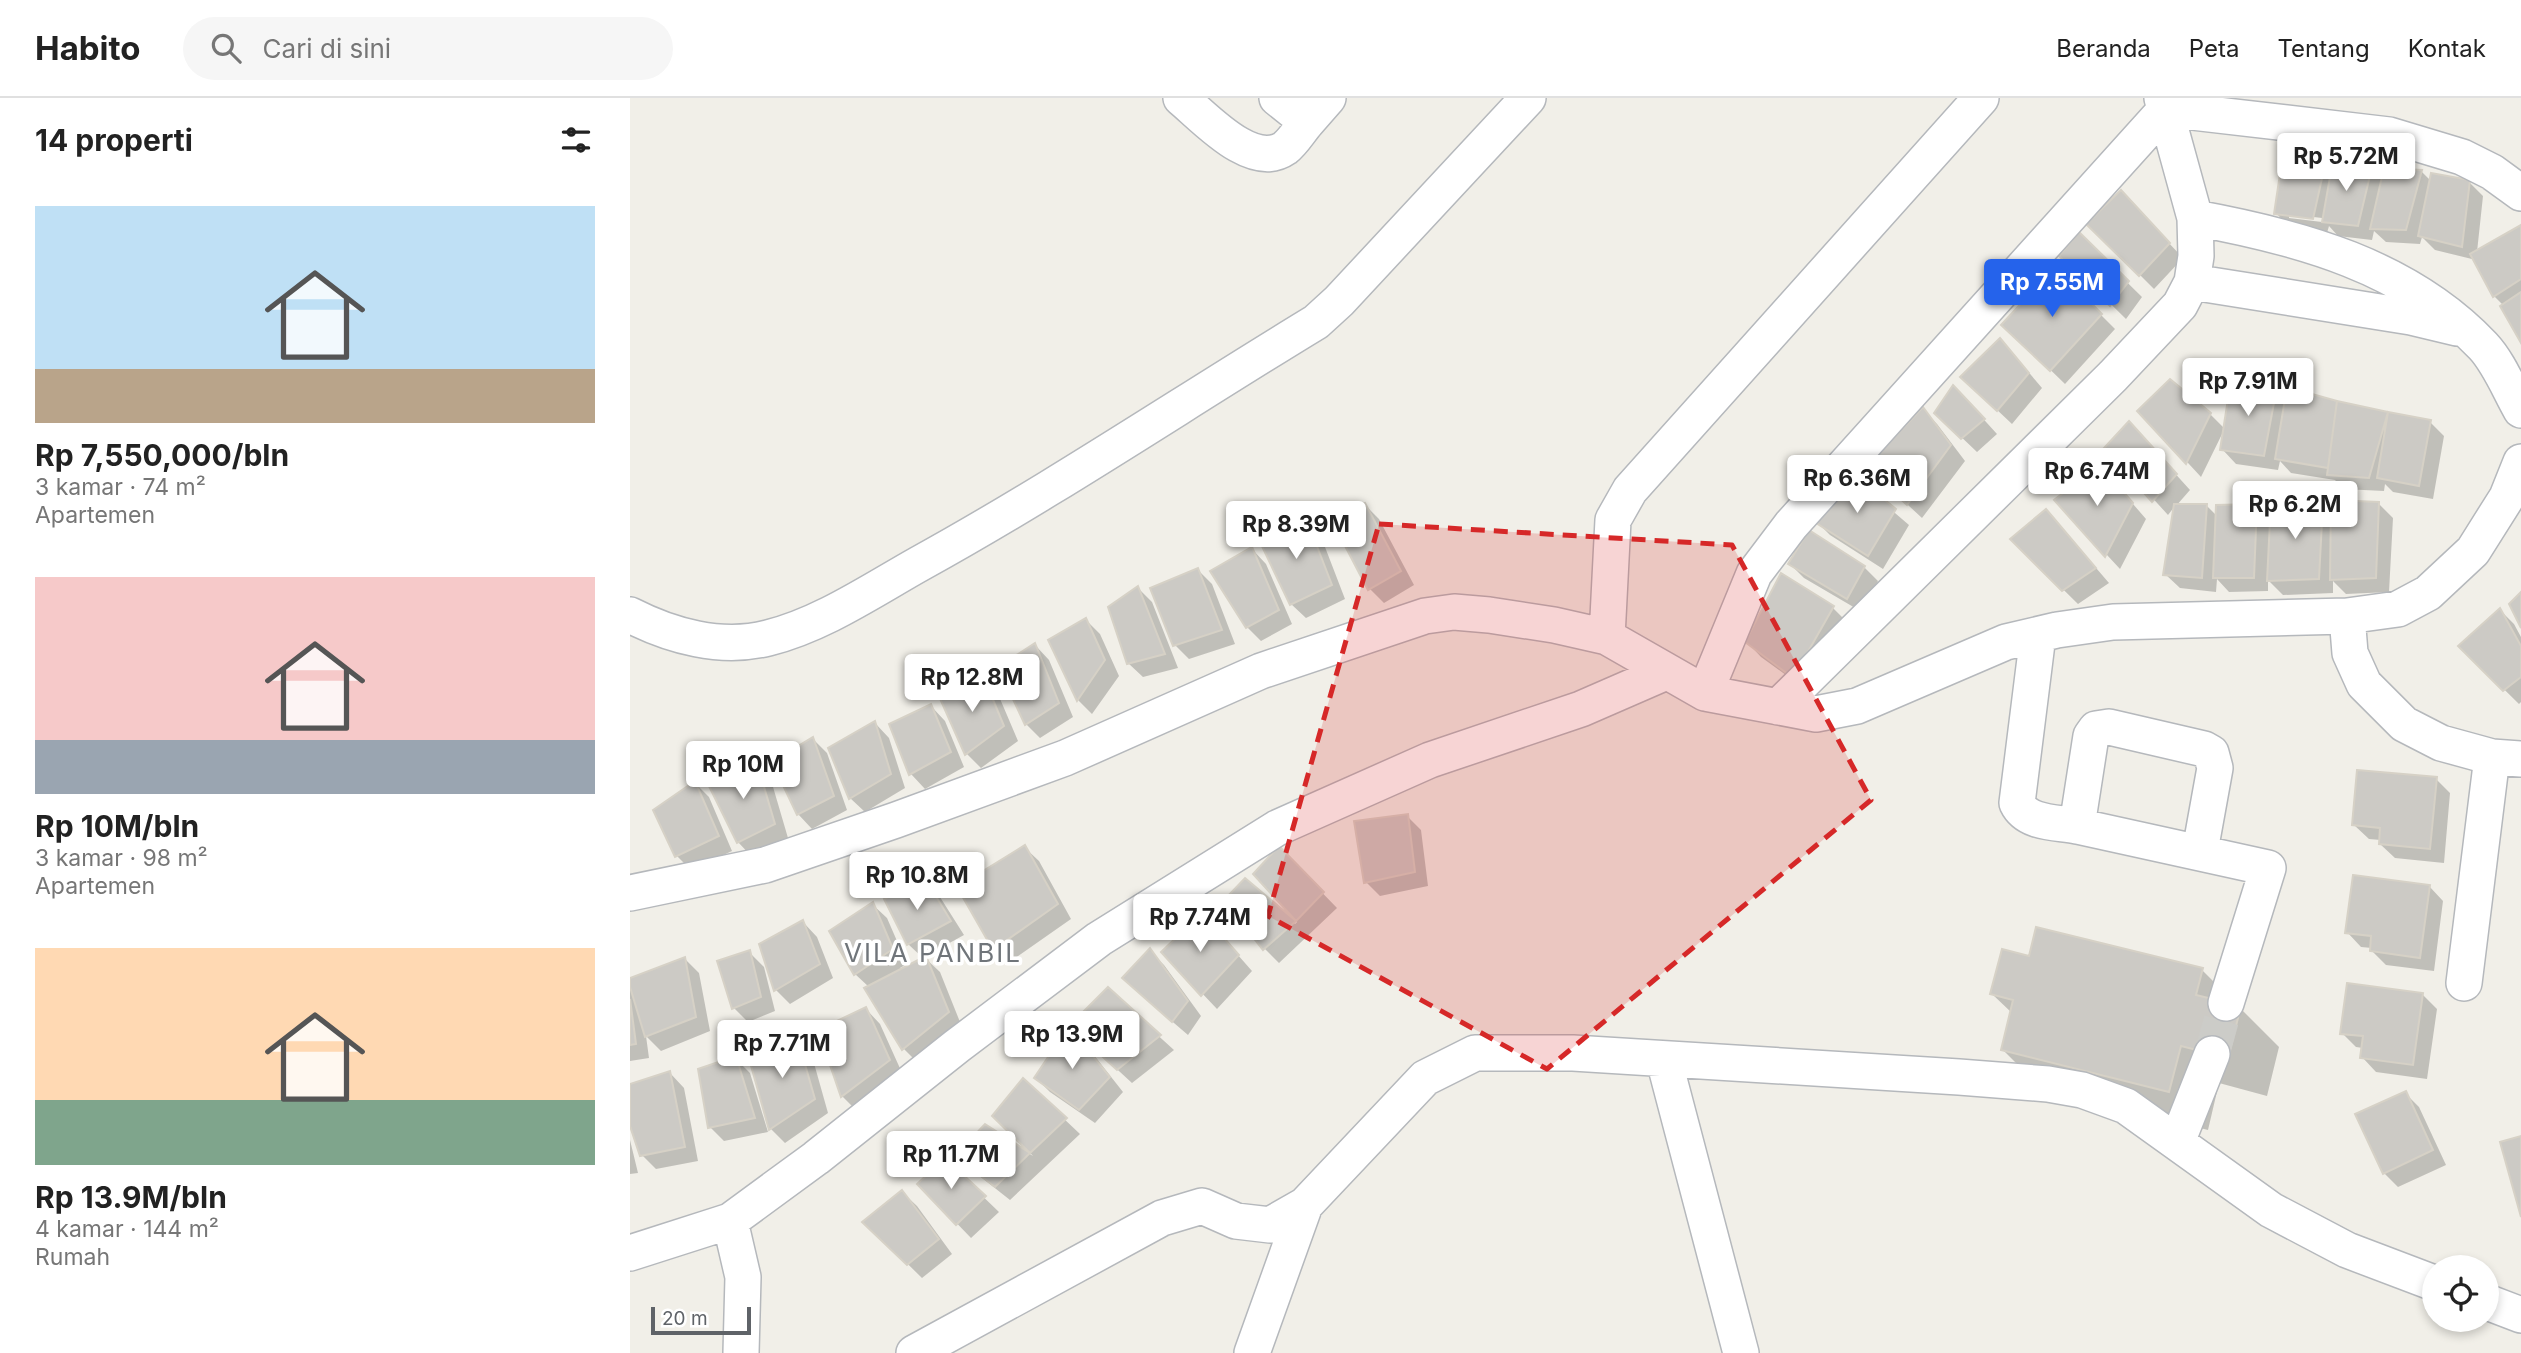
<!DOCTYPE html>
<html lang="id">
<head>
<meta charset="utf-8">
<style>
  :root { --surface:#fff; --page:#f6f6f6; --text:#222; --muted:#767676; --line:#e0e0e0; --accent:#2563eb }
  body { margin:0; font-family:Inter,sans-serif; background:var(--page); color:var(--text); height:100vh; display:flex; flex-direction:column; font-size:26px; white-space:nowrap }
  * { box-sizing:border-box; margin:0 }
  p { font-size:23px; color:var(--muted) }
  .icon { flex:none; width:38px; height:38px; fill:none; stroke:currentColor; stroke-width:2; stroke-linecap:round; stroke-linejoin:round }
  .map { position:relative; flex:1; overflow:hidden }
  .sheet { display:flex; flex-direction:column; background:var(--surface); width:630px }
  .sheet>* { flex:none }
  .tools { position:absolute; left:1792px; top:1157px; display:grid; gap:14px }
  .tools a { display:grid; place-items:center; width:77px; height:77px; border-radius:50%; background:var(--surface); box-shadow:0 4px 10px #0003; font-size:35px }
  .scale { position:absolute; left:21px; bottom:18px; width:100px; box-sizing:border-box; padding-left:7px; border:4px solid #5f6368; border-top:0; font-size:19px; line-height:24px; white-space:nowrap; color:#5f6368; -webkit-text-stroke:5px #fff; paint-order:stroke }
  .price { position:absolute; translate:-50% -60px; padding:0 16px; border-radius:7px; background:#fff; color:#222; font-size:23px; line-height:46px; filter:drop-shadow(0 2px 4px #0008) }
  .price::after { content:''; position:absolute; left:50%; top:42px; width:21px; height:16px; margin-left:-10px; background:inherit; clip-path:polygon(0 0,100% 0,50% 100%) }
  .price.active { background:var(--accent); color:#fff }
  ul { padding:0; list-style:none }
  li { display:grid; align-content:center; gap:14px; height:371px; padding:0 35px }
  li span { display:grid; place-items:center; height:217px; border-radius:0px; color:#555 }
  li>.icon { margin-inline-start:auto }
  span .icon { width:126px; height:126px; fill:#fffc; stroke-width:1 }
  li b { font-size:30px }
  h2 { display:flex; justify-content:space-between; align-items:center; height:84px; padding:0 35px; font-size:30px }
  header { display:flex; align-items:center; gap:42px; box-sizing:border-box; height:98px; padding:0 35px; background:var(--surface); border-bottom:2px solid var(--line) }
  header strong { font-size:33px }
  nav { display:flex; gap:38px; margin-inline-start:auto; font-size:24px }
  .search { width:490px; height:63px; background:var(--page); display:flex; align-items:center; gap:18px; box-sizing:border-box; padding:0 24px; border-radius:38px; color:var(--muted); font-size:26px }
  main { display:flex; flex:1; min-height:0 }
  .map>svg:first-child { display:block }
  .shadow { fill:#0003; fill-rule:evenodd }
  .building { fill:#cccac5; stroke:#d6d1c6; stroke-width:2 }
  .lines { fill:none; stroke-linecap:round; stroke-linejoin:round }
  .minor-tunnel { stroke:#ccccc8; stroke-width:35; stroke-dasharray:35 18; stroke-linecap:butt }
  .minor-casing { stroke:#b5b8bc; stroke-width:38 }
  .minor { stroke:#fff; stroke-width:35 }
  .marked { fill:#d62828; fill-opacity:0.2; stroke:#d62828; stroke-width:5; stroke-dasharray:14 9; stroke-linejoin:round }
  .labels { text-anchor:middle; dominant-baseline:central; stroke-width:7; stroke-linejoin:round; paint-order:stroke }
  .neighbourhood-label { font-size:26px; letter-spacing:2px; fill:#70757a; stroke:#fff }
</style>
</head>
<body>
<header>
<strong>Habito</strong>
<div class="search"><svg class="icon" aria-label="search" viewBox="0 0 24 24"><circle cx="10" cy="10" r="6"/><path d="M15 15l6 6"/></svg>Cari di sini</div>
<nav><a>Beranda</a><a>Peta</a><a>Tentang</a><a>Kontak</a></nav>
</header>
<main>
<section class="sheet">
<h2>14 properti<svg class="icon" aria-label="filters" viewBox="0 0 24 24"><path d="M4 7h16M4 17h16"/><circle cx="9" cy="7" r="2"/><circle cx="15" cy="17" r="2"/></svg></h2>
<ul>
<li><span style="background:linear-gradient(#bfe0f5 75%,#b9a48a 0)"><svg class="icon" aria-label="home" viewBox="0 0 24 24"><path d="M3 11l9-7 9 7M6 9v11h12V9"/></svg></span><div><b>Rp 7,550,000/bln</b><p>3 kamar · 74 m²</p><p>Apartemen</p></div></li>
<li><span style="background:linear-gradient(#f6c9c9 75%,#9aa5b1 0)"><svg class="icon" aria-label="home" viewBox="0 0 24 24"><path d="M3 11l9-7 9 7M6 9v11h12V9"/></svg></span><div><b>Rp 10M/bln</b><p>3 kamar · 98 m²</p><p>Apartemen</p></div></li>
<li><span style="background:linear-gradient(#ffd9b3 70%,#7fa58c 0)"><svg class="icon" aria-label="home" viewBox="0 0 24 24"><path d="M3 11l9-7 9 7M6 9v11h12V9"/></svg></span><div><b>Rp 13.9M/bln</b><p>4 kamar · 144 m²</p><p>Rumah</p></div></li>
</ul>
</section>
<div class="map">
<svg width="1891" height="1255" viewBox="0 0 1891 1255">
  <rect width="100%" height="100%" fill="#f1efe8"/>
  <path class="shadow" d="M1695,64L1703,72L1741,70L1753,82L1791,73L1801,83L1839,84L1853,98L1847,154L1891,129V241L1874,208L1864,198L1846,162L1805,152L1792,139L1790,146L1756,144L1744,133L1742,142L1708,138L1699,128L1697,135L1660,130L1646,115ZM1659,116L1692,120V124L1659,120Z
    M1505,109L1553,160L1524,191L1459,126Z
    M1449,137L1512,199L1496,221L1432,158Z
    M1425,171L1485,231L1435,286L1374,227Z
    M1384,257L1412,290L1382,326L1347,293Z
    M1647,291L1657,301L1706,305L1800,324L1814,338L1803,401L1763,394L1755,386L1754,393L1713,391L1705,382L1661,375L1650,363L1648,372L1606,366L1592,351L1594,332L1571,379L1510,313L1580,316L1595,331Z
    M1337,303L1367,336L1347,354L1306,315Z
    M1293,312L1307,326L1335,363L1292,420L1252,383Z
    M1513,340L1560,392L1546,408L1576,407L1588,419L1626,407L1642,423L1692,405L1702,416L1748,405L1763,420L1759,494L1716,496L1703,483V495L1653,497L1638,482V493L1599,494L1587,481L1586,494L1550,490L1535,476L1545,408L1538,417L1477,350Z
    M1223,379L1279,427L1253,471L1200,437L1186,423Z
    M1484,384L1516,421L1490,471L1426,402Z
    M735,407L749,421L784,487L754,505L740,491L702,418Z
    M676,422L690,436L715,501L676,520L661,506Z
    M1430,428L1479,485L1448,506L1382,441Z
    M622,451L636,466L662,526L631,543L617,529Z
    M1160,466L1234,469L1248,483L1232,514L1174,480Z
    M568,472L582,486L605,546L559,561L545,547Z
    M508,490L522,504L548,570L513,579L498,565Z
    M1202,509L1217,524L1178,593L1131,559L1117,544Z
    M1870,512L1884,526L1891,539V604L1889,606L1830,548Z
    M456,522L470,536L489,578L462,616L448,602L420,543Z
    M405,547L419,562L443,619L410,640L396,626L370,570Z
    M353,582L368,596L388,643L351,670L337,656L311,597Z
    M301,608L315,623L334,669L295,691L281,676L261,627Z
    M245,625L259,640L275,690L235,714L220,700Z
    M183,641L197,655L217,712L182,731L168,716Z
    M127,667L141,682L158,740L122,759L108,744Z
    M1806,681L1820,695L1814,765L1765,760L1750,746L1751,742L1739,741L1724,727Z
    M65,685L79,699L102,753L61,772L47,758Z
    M777,718L791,732L798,788L750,798L736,784Z
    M394,749L409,763L441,821L378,865L364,851Z
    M649,750L707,810L649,865L634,850L615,782L665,826L667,824L625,776Z
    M296,784L310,799L334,837L294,859L310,874L332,929L288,965L274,951L236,890L239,889L225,876L242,806L257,820L277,866L270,870L272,872L294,861L278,846Z
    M1799,788L1813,803L1804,873L1756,867L1742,853V850L1731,849L1717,834Z
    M173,824L187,839L203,880L160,906L146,892L131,846Z
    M586,832L622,873L587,911L533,854Z
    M520,853L534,867L571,918L558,937L509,895Z
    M119,854L134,869L145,913L118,924L104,910Z
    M1400,860L1572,872L1649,949L1637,998L1589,985L1578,1032L1412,991L1373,952L1382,915L1362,896Z
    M55,861L69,875L80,933L31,953L16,938L19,960L0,963V882Z
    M478,892L544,952L502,985L453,940L452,942L493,994L465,1025L420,994L406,980L440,929Z
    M1792,896L1807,911L1797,981L1746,974L1732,959L1733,950L1726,949L1712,935Z
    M236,911L250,926L273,977L226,1012L212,998Z
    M165,937L180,951L198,1015L155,1045L141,1031Z
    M105,960L120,975L138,1034L94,1043L80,1029Z
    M40,975L54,990L68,1063L26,1071L12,1057L0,1022V987Z
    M393,982L450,1036L380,1102L342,1072L328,1058L356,1028L403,1058L365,1018Z
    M1775,995L1789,1009L1816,1067L1768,1089L1754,1075Z
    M0,1042L8,1075L0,1076Z
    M315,1062L369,1114L341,1140L289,1086Z
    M272,1094L287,1108L322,1156L292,1180L235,1124Z"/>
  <path class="building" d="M1653,56L1696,62L1683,121L1644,116Z
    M1703,62L1742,69L1728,128L1692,124Z
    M1754,70L1792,72L1776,132L1740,131Z
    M1801,75L1840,82L1832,149L1788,138Z
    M1491,92L1540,145L1509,178L1456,126Z
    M1891,127V181L1863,199L1840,156Z
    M1449,134L1499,183L1480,208L1429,158Z
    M1425,169L1472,216L1420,273L1371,227Z
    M1891,194V245L1870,208Z
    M1370,240L1399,275L1367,313L1330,279Z
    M1540,281L1581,315L1556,366L1507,313Z
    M1601,282L1647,289L1634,358L1590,352Z
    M1323,287L1355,321L1331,341L1304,315Z
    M1657,289L1707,303L1698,370L1645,361Z
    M1707,303L1758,314L1739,380L1697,377Z
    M1293,309L1321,347L1277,407L1236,369Z
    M1758,314L1801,322L1789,388L1747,380Z
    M1499,323L1547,376L1522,404L1474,350Z
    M1470,367L1503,405L1475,459L1424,402Z
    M1223,376L1266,411L1238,458L1183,423Z
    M1701,402L1749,404L1746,480L1700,482Z
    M1641,403L1693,404L1689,481L1637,483Z
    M735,405L771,473L738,492L699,417Z
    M1544,406H1577L1572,480L1533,477Z
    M1627,406L1624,480H1583L1586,407Z
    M1416,411L1466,470L1432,493L1380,441Z
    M676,420L702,487L660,507L629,442Z
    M1179,432L1235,468L1217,501L1158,466Z
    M622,449L649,512L616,530L580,473Z
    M568,470L592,532L543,548L520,490Z
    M1151,475L1204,508L1163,580L1115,544Z
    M508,488L535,556L497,566L478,509Z
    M1891,494V530L1879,506Z
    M1870,510L1891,548V579L1873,593L1828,548Z
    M456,520L475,562L447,603L418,542Z
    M405,545L429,605L395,627L368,569Z
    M354,580L374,628L335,657L308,596Z
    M301,606L321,654L279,677L259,626Z
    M245,623L261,676L219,701L198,650Z
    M183,639L204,698L167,717L142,664Z
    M127,665L145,726L107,745L76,682Z
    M1727,672L1807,679L1800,751L1749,746L1750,730L1722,727Z
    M65,683L89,738L45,759L23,712Z
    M778,716L785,774L734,785L724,723Z
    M395,747L428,806L363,852L327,789Z
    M649,748L694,794L666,823L623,776Z
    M1723,777L1800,787L1790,860L1740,853L1741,838L1715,835Z
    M615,780L666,823L633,852L594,802Z
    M296,782L321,823L277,847L254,801Z
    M243,804L263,851L224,877L199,833Z
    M572,815L609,857L571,898L531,854Z
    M173,822L190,866L144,893L129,846Z
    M1406,829L1573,870L1566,897L1611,908L1598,960L1551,948L1539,994L1371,952L1383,902L1360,896L1372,851L1399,858Z
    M520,850L558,903L542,924L492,880Z
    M120,852L131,899L102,911L87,863Z
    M296,858L319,914L272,952L234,890Z
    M55,859L66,919L15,939L0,889V880Z
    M1717,885L1793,895L1783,967L1730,960L1733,938L1710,936Z
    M478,889L531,937L487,972L439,928Z
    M0,901L6,946L0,947Z
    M236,909L260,962L211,999L188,932Z
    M439,928L480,979L449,1012L404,980Z
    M166,935L185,1001L139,1032L118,957Z
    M106,958L125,1020L78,1030L68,971Z
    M40,973L55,1049L10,1058L0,1028V986Z
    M393,980L437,1020L400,1055L362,1018Z
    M1776,993L1803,1052L1753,1076L1725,1016Z
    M355,1026L400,1055L365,1089L325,1058Z
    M1891,1038V1119L1870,1044Z
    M315,1060L356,1098L326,1127L287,1086Z
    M272,1092L309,1141L277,1167L232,1124Z"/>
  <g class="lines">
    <path class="minor-tunnel" d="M1582,956L1596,905"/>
    <g class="minor-casing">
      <path id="minor" d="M551,0C574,19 622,73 655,50C663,44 670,32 677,24L647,0
        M1351,0L1000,392L983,422L977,539L1075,595L1186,616L1227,608L1376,544L1427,532L1483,524L1717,518L1720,555L1734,586L1774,626L1811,645L1862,659L1891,661
        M677,24L698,0
        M1565,120C1669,139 1777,168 1853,248C1869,265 1879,291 1891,312
        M1562,184L1781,219L1827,230
        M0,517C41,538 91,552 138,540C191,527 241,493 289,466C425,391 554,304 686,224L709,203L898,0
        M1717,518L1768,511L1798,495L1843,453L1877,399L1891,364
        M1408,537L1387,705C1397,726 1426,724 1447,728
        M1075,595L1124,476L1161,427L1536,11L1759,37L1832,59L1862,74L1891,95
        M1148,609L1483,278L1550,207L1562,184L1566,158L1565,120L1532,0
        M1570,753L1585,670L1581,655L1574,651L1479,629L1466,631L1461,638L1447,728L1638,770L1596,905
        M0,795L135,767L266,722L435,660L631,573L795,518L824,514L859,517L924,527L977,539
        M1834,885L1862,659
        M1034,962L1111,1255
        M1547,1044L1582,956
        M100,1123L113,1179L111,1255
        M0,1155L100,1123L186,1060L327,948L469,841L647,730L800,662L951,611L1036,574
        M1857,1204L1891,1217
        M284,1255L532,1120L572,1108L606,1123L640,1127L675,1107L795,980L845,955H943L1329,979L1418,986L1452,992L1496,1008L1641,1112L1717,1152L1804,1185
        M622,1255L675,1107"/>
    </g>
    <use href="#minor" class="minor"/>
  </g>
  <path class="marked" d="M749,426L1102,447L1241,702L917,971L638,818Z"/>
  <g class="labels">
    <g class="neighbourhood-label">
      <text x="303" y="854">VILA PANBIL</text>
    </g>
  </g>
</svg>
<div class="tools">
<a><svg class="icon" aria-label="locate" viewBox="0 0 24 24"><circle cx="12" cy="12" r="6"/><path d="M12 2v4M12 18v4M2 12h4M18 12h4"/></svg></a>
</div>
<div class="scale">20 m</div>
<b class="price" style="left:1716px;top:95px">Rp 5.72M</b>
<b class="price active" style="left:1422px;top:221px">Rp 7.55M</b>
<b class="price" style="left:1618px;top:320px">Rp 7.91M</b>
<b class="price" style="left:1467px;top:410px">Rp 6.74M</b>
<b class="price" style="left:1227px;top:417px">Rp 6.36M</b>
<b class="price" style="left:1665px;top:443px">Rp 6.2M</b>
<b class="price" style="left:666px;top:463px">Rp 8.39M</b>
<b class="price" style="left:342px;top:616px">Rp 12.8M</b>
<b class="price" style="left:113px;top:703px">Rp 10M</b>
<b class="price" style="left:287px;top:814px">Rp 10.8M</b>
<b class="price" style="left:570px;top:856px">Rp 7.74M</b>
<b class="price" style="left:442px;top:973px">Rp 13.9M</b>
<b class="price" style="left:152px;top:982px">Rp 7.71M</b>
<b class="price" style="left:321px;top:1093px">Rp 11.7M</b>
</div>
</main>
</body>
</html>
